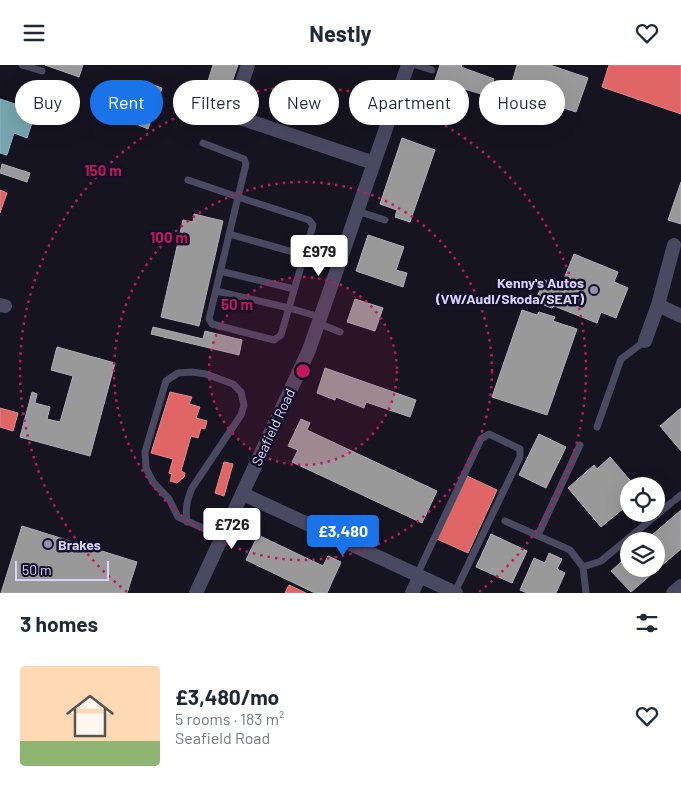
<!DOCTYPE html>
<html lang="en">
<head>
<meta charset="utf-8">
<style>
  :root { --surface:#fff; --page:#f2f2f3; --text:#1f2937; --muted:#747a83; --accent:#1a73e8 }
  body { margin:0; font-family:Barlow,sans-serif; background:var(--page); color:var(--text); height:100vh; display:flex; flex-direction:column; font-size:19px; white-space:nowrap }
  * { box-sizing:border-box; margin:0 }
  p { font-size:16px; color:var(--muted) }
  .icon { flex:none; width:28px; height:28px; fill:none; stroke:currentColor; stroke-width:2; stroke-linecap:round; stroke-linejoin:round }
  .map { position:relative; height:528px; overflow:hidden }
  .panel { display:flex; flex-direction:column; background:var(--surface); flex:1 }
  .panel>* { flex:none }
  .top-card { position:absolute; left:15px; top:15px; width:651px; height:45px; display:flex; gap:10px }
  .controls { position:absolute; left:620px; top:412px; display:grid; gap:10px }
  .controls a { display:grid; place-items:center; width:45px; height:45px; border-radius:50%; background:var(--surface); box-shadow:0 5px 20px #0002; font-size:25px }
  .scale { position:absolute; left:15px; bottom:12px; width:94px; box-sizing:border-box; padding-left:5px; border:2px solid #d9d4ff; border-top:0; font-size:14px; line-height:18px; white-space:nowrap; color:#d9d4ff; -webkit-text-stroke:4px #130f26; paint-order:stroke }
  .price { position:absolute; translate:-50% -42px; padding:0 11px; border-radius:5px; background:#fff; color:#222; font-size:16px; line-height:32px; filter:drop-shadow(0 1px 2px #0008) }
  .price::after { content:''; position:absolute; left:50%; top:30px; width:15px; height:11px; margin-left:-8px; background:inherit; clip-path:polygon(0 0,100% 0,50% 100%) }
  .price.selected { background:var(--accent); color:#fff }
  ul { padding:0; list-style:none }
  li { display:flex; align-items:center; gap:15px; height:125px; padding:0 20px }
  li span { display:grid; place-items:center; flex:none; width:140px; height:100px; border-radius:5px; color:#555 }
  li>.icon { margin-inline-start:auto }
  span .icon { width:60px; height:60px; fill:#fffc; stroke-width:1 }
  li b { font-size:21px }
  h2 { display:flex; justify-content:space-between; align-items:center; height:60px; padding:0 20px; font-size:21px }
  .tag { padding:0 18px; border-radius:22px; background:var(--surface); box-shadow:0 5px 20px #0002; font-size:18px; line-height:45px }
  .tag.selected { background:var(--accent); color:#fff }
  header { display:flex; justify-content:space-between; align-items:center; height:65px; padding:0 20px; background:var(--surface); font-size:22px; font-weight:700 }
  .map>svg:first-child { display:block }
  .shops { fill:#e06666; stroke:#de8794 }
  .public { fill:#76a5af; stroke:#94b3c7 }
  .industry { fill:#999; stroke:#acabb8 }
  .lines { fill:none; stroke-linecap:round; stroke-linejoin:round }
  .service { stroke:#4a4962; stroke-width:7 }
  .minor { stroke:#4a4962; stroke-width:14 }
  .ring { fill:none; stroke:#c2185b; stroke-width:2.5; stroke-dasharray:2.5 5 }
  .poi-dot { fill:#9591b1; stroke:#130f26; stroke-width:2 }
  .labels { text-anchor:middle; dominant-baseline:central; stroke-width:5; stroke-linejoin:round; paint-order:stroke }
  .poi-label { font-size:14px; font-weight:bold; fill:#d9d4ff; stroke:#130f26; text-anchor:end }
  .street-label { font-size:14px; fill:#d9d4ff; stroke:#130f26 }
  .centre { fill:#c2185b; stroke:#130f26; stroke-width:2.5 }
  .ring-label { font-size:15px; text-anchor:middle; font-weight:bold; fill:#c2185b; stroke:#130f26; stroke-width:5; stroke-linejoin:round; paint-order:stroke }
</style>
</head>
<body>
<header><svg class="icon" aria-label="menu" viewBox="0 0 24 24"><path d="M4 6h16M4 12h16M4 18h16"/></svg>Nestly<svg class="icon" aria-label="heart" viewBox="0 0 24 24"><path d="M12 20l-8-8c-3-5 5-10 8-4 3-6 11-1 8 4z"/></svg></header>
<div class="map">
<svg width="681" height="528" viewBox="0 0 681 528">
  <rect width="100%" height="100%" fill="#161421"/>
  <path class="shops" d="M609,0H681V49L602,22Z
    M0,125L7,128L0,148Z
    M170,327L192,332L189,339L200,342L196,353L207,356L205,364L201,363L198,373L191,371L181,406L185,408L184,412L177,418L170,416L172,409L169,408L173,394L151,388Z
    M0,343L18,348L13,366L0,362Z
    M224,397L233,399L224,431L215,428Z
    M467,411L497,425L468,488L437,474Z
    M289,520L306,528H285Z"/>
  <path class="public" d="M0,34L36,46L27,73L14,68L7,90L0,88Z"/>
  <path class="industry" d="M45,0H83L79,12Z
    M213,0H238L230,23L208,16Z
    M440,0H462L461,2L494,14L488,31L454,21L449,36L430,30Z
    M517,0H550L588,13L576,47L510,25Z
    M147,18L162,23L148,64L134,58Z
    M402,73L435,85L410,157L395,152L397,145L380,139Z
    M2,99L30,108L27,117L0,108Z
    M681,117V159L668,155Z
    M194,149L223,156L199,261L161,252L183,155L193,157Z
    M368,170L404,182L396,205L407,208L403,222L356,206Z
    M574,189L618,207L614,217L628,223L616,253L601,247L597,258L554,241L552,243L535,237L544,215L555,219L553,223L559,226Z
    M355,234L383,243L375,266L347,257Z
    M522,245L537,250L539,247L555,252L553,256L577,264L547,350L492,332Z
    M153,262L203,274L205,266L242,275L239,290L151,269Z
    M57,282L115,298L90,391L20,372L32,327L37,329L35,338L50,342L47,354L60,357L73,311L51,305Z
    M325,303L416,335L410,352L366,337L364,343L336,332L335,335L317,328Z
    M681,343V386L660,361Z
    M301,354L310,358L307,365L437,426L422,458L292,397L298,385L288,381Z
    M539,369L566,382L546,423L519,410Z
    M610,392L635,421H629V439L601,462L568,423L594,400L597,404Z
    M681,445V484L631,527L611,506L629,490V504H656V476H645Z
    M22,461L137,497L127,528H1Z
    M491,469L527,486L512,518L476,502Z
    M258,470L323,501L328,491L341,497L327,528H315L246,495Z
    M549,488L562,494L557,504L565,508L556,528H527L520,525L534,493L545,498Z"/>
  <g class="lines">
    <path class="service" d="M22,0L42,6
      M416,0L432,5
      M397,31L422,40
      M188,115L238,132L209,254L212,259L274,275L281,270L313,160L309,155L238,132L246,99L244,94L203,78
      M357,146L385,155
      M229,169L304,190
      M220,206L294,224
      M216,226L289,243L320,252
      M318,258L340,267
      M597,362L621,294L645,276
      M675,435L681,430
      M505,456L570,485L583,502L586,528
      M187,457C185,444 187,435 192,423L241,350L244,340L241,327L233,319L206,309L192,307L178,308L166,316L145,387L146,403L153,417L169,434L178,452L223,472
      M538,470L580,380
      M583,502L601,496L671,438
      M417,510L481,374L489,369L520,384V392L455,527"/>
    <path class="minor" d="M248,0L231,50L374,98
      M0,240L5,241
      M658,240L681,251
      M645,276L658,240L674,180
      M243,429L456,528
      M196,528L309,285L408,0
      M412,528L420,511
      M673,528L681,521"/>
  </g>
  <circle cx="303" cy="306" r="94" fill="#c2185b" fill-opacity=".12"/>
  <g class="ring">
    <circle cx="303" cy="306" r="94"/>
    <circle cx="303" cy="306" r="189"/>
    <path d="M127 527A283 283 0 1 1 479 527"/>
  </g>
  <g class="poi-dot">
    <circle cx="594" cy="225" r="5"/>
    <circle cx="48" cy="479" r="5"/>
  </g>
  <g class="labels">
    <g class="poi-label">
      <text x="584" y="217">Kenny's Autos<tspan x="584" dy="16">(VW/Audi/Skoda/SEAT)</tspan></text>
      <text x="58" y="479" text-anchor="start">Brakes</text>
    </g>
    <g class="street-label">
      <text transform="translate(273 362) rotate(-65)">Seafield Road</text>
    </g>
  </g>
  <circle cx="303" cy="306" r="8" class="centre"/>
  <g class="ring-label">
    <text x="103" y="111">150 m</text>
    <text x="169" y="178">100 m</text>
    <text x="237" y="245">50 m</text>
  </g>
</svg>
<div class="controls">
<a><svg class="icon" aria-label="locate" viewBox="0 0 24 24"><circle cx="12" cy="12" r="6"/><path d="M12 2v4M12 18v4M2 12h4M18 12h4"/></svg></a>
<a><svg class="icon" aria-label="layers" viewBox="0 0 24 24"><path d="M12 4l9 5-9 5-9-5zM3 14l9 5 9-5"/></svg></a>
</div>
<div class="scale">50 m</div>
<b class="price" style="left:319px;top:212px">£979</b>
<b class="price" style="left:232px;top:485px">£726</b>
<b class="price selected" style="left:343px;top:492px">£3,480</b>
<div class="top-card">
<a class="tag">Buy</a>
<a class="tag selected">Rent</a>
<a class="tag">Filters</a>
<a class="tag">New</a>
<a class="tag">Apartment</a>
<a class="tag">House</a>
</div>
</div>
<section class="panel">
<h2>3 homes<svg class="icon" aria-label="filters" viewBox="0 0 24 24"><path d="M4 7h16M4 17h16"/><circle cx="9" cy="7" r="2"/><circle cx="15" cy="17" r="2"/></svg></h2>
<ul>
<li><span style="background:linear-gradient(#ffd9b3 75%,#8fb573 0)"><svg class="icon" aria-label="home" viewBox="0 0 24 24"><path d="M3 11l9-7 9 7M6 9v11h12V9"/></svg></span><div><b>£3,480/mo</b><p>5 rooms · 183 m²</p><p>Seafield Road</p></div><svg class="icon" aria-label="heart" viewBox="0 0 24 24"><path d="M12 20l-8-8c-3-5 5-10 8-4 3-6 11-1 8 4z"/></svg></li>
</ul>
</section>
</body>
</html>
